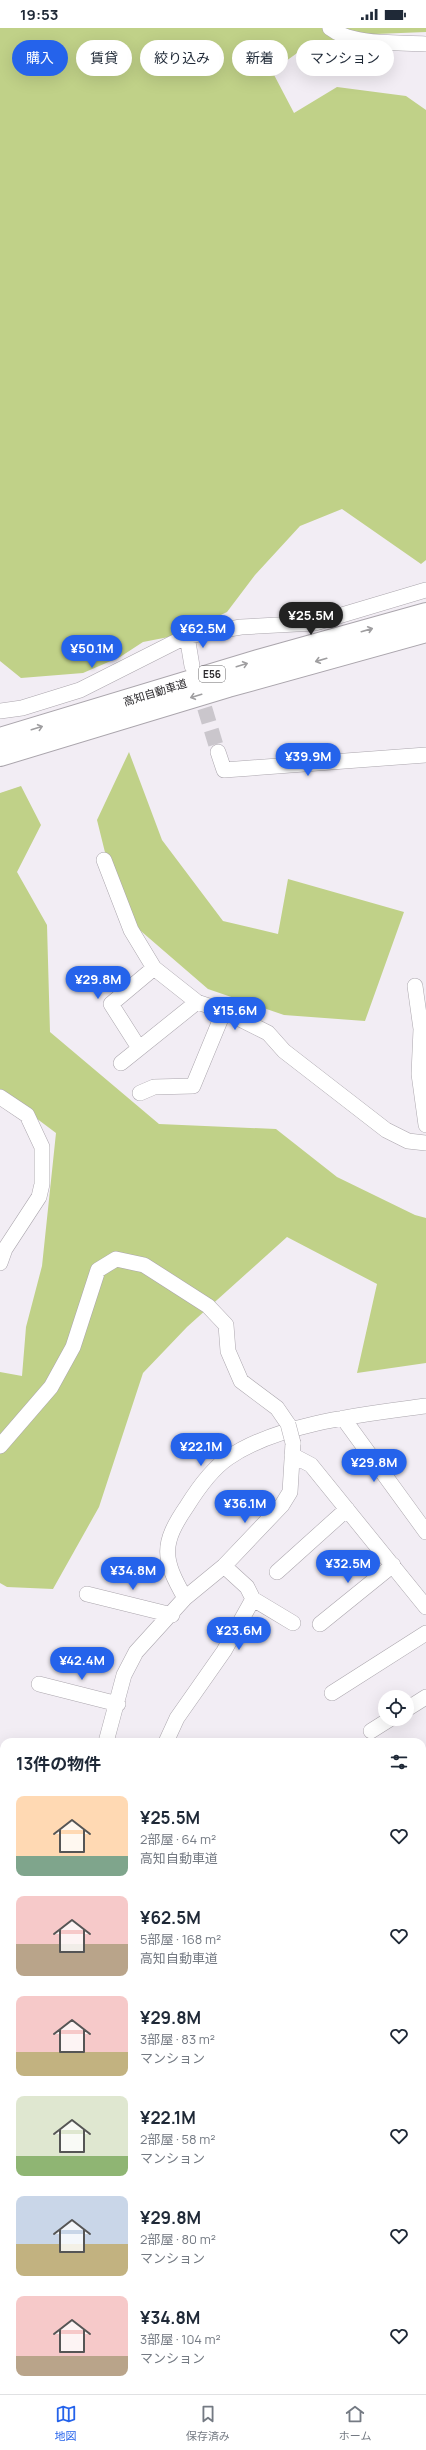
<!DOCTYPE html>
<html lang="ja">
<head>
<meta charset="utf-8">
<style>
  :root { --surface:#fff; --page:#f6f6f7; --text:#1f2937; --muted:#747a83; --line:#e0e1e3; --accent:#2563eb }
  body { margin:0; font-family:Manrope,"Noto Sans JP",sans-serif; background:var(--page); color:var(--text); height:100vh; display:flex; flex-direction:column; font-size:15px; white-space:nowrap }
  * { box-sizing:border-box; margin:0 }
  p { font-size:13px; color:var(--muted) }
  .icon { flex:none; width:22px; height:22px; fill:none; stroke:currentColor; stroke-width:2; stroke-linecap:round; stroke-linejoin:round }
  .map { position:relative; flex:1; overflow:hidden }
  .drawer { position:absolute; left:0px; top:1710px; width:426px; height:656px; display:flex; flex-direction:column; background:var(--surface); border-radius:12px 12px 0 0; box-shadow:0 4px 16px #0002 }
  .drawer>* { flex:none }
  .hud { position:absolute; left:12px; top:12px; width:402px; height:36px; display:flex; gap:8px }
  .fabs { position:absolute; left:378px; top:1662px; display:grid; gap:8px }
  .fabs a { display:grid; place-items:center; width:36px; height:36px; border-radius:50%; background:var(--surface); box-shadow:0 4px 16px #0002; font-size:20px }
  .price { position:absolute; translate:-50% -34px; padding:0 9px; border-radius:14px; background:var(--accent); color:#fff; font-size:13px; line-height:26px; filter:drop-shadow(0 1px 2px #0008) }
  .price::after { content:''; position:absolute; left:50%; top:24px; width:12px; height:9px; margin-left:-6px; background:inherit; clip-path:polygon(0 0,100% 0,50% 100%) }
  .price.active { background:#222; color:#fff }
  ul { padding:0; list-style:none }
  li { display:flex; align-items:center; gap:12px; height:100px; padding:0 16px }
  li span { display:grid; place-items:center; flex:none; width:112px; height:80px; border-radius:8px; color:#555 }
  li>.icon { margin-inline-start:auto }
  span .icon { width:48px; height:48px; fill:#fffc; stroke-width:1 }
  li b { font-size:17px }
  h2 { display:flex; justify-content:space-between; align-items:center; height:48px; padding:0 16px; font-size:17px }
  .chip { padding:0 14px; border-radius:18px; background:var(--surface); box-shadow:0 4px 16px #0002; font-size:14px; line-height:36px }
  .chip.active { background:var(--accent); color:#fff }
  .status { display:flex; justify-content:space-between; align-items:center; height:28px; padding:0 20px; background:var(--surface); direction:ltr }
  .status svg { height:11px; fill:currentColor }
  .dock { display:flex; justify-content:space-around; align-items:center; height:56px; border-top:1px solid var(--line); background:var(--surface); font-size:11px; color:var(--muted) }
  .dock a { display:grid; justify-items:center; gap:2px }
  .dock .active { color:var(--accent) }
  .map>svg:first-child { display:block }
  .green { fill:#c0d188 }
  .lines { fill:none; stroke-linecap:round; stroke-linejoin:round }
  .street-tunnel { stroke:#cac6cc; stroke-width:15; stroke-dasharray:15 8; stroke-linecap:butt }
  .street-casing { stroke:#aba6ad; stroke-width:16 }
  .highway-casing { stroke:#aba6ad; stroke-width:24 }
  .street { stroke:#fff; stroke-width:15 }
  .highway { stroke:#fff; stroke-width:22 }
  .street-bridge-casing { stroke:#aba6ad; stroke-width:16; stroke-linecap:butt }
  .street-bridge { stroke:#fff; stroke-width:15 }
  .oneway { stroke:#9f9ea0 }
  .labels { text-anchor:middle; dominant-baseline:central; stroke-width:4; stroke-linejoin:round; paint-order:stroke }
  .shield { fill:#fff; stroke:#6a686b; stroke-width:1 }
  .shield-label { font-size:10px; font-weight:bold; fill:#2a282b }
  .street-label { font-size:11px; fill:#2a282b; stroke:#fff }
</style>
</head>
<body>
<div class="status"><b>19:53</b><svg viewBox="0 0 49 12"><path d="M0 12V9h3v3zM5 12V6h3v6zM10 12V3h3v9zM15 12V0h3v12zM26 1h20v11H26zM47 4h2v5h-2z"/></svg></div>
<div class="map">
<svg width="426" height="2366" viewBox="0 0 426 2366">
  <rect width="100%" height="100%" fill="#f2edf4"/>
  <path class="green" d="M0,0H426V4L376,6L331,18L300,23L272,43L294,85L337,59L406,68L426,82V532L421,536L342,481L300,498L255,547L227,584L179,607L143,614L120,629L83,645L21,650L0,633Z
    M129,724L162,812L223,893L278,906L288,851L404,884L365,993L284,987L208,961L120,885L97,792Z
    M21,758L41,797L17,844L47,897L50,1004L159,1096L276,1101L337,1149L415,1187L426,1190V1335L357,1345L377,1256L287,1209L187,1299L143,1345L99,1479L53,1561L7,1559L0,1555V1344L22,1348L26,1299L42,1238L56,1105L0,1063V765Z"/>
  <g class="lines">
    <path class="street-tunnel" d="M198,658L218,724"/>
    <g class="street-casing">
      <path id="street" d="M330,0C353,18 398,14 426,16
        M187,608L192,638
        M0,683L22,680L80,662L187,608L241,599L315,595L426,562
        M218,724L224,742L426,727
        M104,832L131,902L154,940L197,974L224,983L268,1005L284,1023L386,1102L408,1113L426,1115
        M415,958L421,1001L419,1046L426,1097
        M139,1020L111,976L154,940
        M121,1035L197,974
        M140,1065L154,1059L193,1058L224,983
        M0,1069L27,1087L42,1119V1156L39,1169L5,1221L0,1235
        M343,1390L426,1504
        M0,1418L51,1359L73,1319L98,1242L116,1231L144,1237L208,1278L226,1297L228,1323L241,1353L277,1380L288,1396
        M292,1427L311,1437L426,1579
        M277,1544L347,1481
        M87,1566L172,1587
        M185,1570C162,1530 161,1516 187,1478C197,1462 212,1441 228,1430C278,1395 366,1386 426,1378
        M253,1571L293,1595
        M320,1596L393,1537
        M39,1656L118,1676
        M332,1665L426,1605
        M407,1681L426,1669
        M371,1703L390,1691
        M106,1714L124,1647L136,1624L185,1570L224,1538L282,1477L290,1464L293,1415
        M166,1714L177,1690L224,1623L253,1571L247,1559L224,1538
        M0,1741H4
        M0,1827H4
        M422,1828L426,1831
        M0,1962L4,1955
        M422,2073L426,2072
        M0,2114H4
        M0,2222H4
        M422,2244L426,2246
        M422,2327L426,2316
        M160,2362L165,2366
        M409,2366L410,2362"/>
    </g>
    <g class="highway-casing">
      <path id="highway" d="M0,711L258,633L426,586
        M0,727L228,658L426,603"/>
    </g>
    <use href="#street" class="street"/>
    <use href="#highway" class="highway"/>
    <g class="street-bridge-casing">
      <path id="street-bridge" d="M288,1396L293,1415"/>
    </g>
    <use href="#street-bridge" class="street-bridge"/>
  </g>
  <defs><path id="oneway-shaft" d="M-6 0H5M1.5-3L5.5 0L1.5 3" fill="none" stroke-width="1.6" stroke-linecap="round" stroke-linejoin="round"/></defs>
  <g class="oneway">
    <use href="#oneway-shaft" transform="translate(367 602) rotate(-16)"/>
    <use href="#oneway-shaft" transform="translate(321 632) rotate(164)"/>
    <use href="#oneway-shaft" transform="translate(242 637) rotate(-17)"/>
    <use href="#oneway-shaft" transform="translate(196 668) rotate(163)"/>
    <use href="#oneway-shaft" transform="translate(37 700) rotate(-17)"/>
  </g>
  <g class="labels">
    <rect class="shield" x="199" y="638" width="26" height="16" rx="3"/>
    <g class="shield-label">
      <text x="212" y="646">E56</text>
    </g>
    <g class="street-label">
      <text transform="translate(155 664) rotate(-17)">高知自動車道</text>
    </g>
  </g>
</svg>
<div class="fabs">
<a><svg class="icon" aria-label="locate" viewBox="0 0 24 24"><circle cx="12" cy="12" r="6"/><path d="M12 2v4M12 18v4M2 12h4M18 12h4"/></svg></a>
</div>
<b class="price active" style="left:311px;top:608px">¥25.5M</b>
<b class="price" style="left:203px;top:621px">¥62.5M</b>
<b class="price" style="left:92px;top:641px">¥50.1M</b>
<b class="price" style="left:308px;top:749px">¥39.9M</b>
<b class="price" style="left:98px;top:972px">¥29.8M</b>
<b class="price" style="left:235px;top:1003px">¥15.6M</b>
<b class="price" style="left:201px;top:1439px">¥22.1M</b>
<b class="price" style="left:374px;top:1455px">¥29.8M</b>
<b class="price" style="left:245px;top:1496px">¥36.1M</b>
<b class="price" style="left:348px;top:1556px">¥32.5M</b>
<b class="price" style="left:133px;top:1563px">¥34.8M</b>
<b class="price" style="left:239px;top:1623px">¥23.6M</b>
<b class="price" style="left:82px;top:1653px">¥42.4M</b>
<div class="hud">
<a class="chip active">購入</a>
<a class="chip">賃貸</a>
<a class="chip">絞り込み</a>
<a class="chip">新着</a>
<a class="chip">マンション</a>
</div>
<section class="drawer">
<h2>13件の物件<svg class="icon" aria-label="filters" viewBox="0 0 24 24"><path d="M4 7h16M4 17h16"/><circle cx="9" cy="7" r="2"/><circle cx="15" cy="17" r="2"/></svg></h2>
<ul>
<li><span style="background:linear-gradient(#ffd9b3 75%,#7fa58c 0)"><svg class="icon" aria-label="home" viewBox="0 0 24 24"><path d="M3 11l9-7 9 7M6 9v11h12V9"/></svg></span><div><b>¥25.5M</b><p>2部屋 · 64 m²</p><p>高知自動車道</p></div><svg class="icon" aria-label="heart" viewBox="0 0 24 24"><path d="M12 20l-8-8c-3-5 5-10 8-4 3-6 11-1 8 4z"/></svg></li>
<li><span style="background:linear-gradient(#f6c9c9 60%,#b9a48a 0)"><svg class="icon" aria-label="home" viewBox="0 0 24 24"><path d="M3 11l9-7 9 7M6 9v11h12V9"/></svg></span><div><b>¥62.5M</b><p>5部屋 · 168 m²</p><p>高知自動車道</p></div><svg class="icon" aria-label="heart" viewBox="0 0 24 24"><path d="M12 20l-8-8c-3-5 5-10 8-4 3-6 11-1 8 4z"/></svg></li>
<li><span style="background:linear-gradient(#f6c9c9 70%,#c2b280 0)"><svg class="icon" aria-label="home" viewBox="0 0 24 24"><path d="M3 11l9-7 9 7M6 9v11h12V9"/></svg></span><div><b>¥29.8M</b><p>3部屋 · 83 m²</p><p>マンション</p></div><svg class="icon" aria-label="heart" viewBox="0 0 24 24"><path d="M12 20l-8-8c-3-5 5-10 8-4 3-6 11-1 8 4z"/></svg></li>
<li><span style="background:linear-gradient(#dfe7d0 75%,#8fb573 0)"><svg class="icon" aria-label="home" viewBox="0 0 24 24"><path d="M3 11l9-7 9 7M6 9v11h12V9"/></svg></span><div><b>¥22.1M</b><p>2部屋 · 58 m²</p><p>マンション</p></div><svg class="icon" aria-label="heart" viewBox="0 0 24 24"><path d="M12 20l-8-8c-3-5 5-10 8-4 3-6 11-1 8 4z"/></svg></li>
<li><span style="background:linear-gradient(#c9d6e8 60%,#c2b280 0)"><svg class="icon" aria-label="home" viewBox="0 0 24 24"><path d="M3 11l9-7 9 7M6 9v11h12V9"/></svg></span><div><b>¥29.8M</b><p>2部屋 · 80 m²</p><p>マンション</p></div><svg class="icon" aria-label="heart" viewBox="0 0 24 24"><path d="M12 20l-8-8c-3-5 5-10 8-4 3-6 11-1 8 4z"/></svg></li>
<li><span style="background:linear-gradient(#f6c9c9 75%,#b9a48a 0)"><svg class="icon" aria-label="home" viewBox="0 0 24 24"><path d="M3 11l9-7 9 7M6 9v11h12V9"/></svg></span><div><b>¥34.8M</b><p>3部屋 · 104 m²</p><p>マンション</p></div><svg class="icon" aria-label="heart" viewBox="0 0 24 24"><path d="M12 20l-8-8c-3-5 5-10 8-4 3-6 11-1 8 4z"/></svg></li>
</ul>
</section>
</div>
<nav class="dock">
<a class="active"><svg class="icon" aria-label="map" viewBox="0 0 24 24"><path d="M3 6l6-2 6 2 6-2v14l-6 2-6-2-6 2zM9 4v14M15 6v14"/></svg>地図</a>
<a><svg class="icon" aria-label="saved" viewBox="0 0 24 24"><path d="M7 4h10v16l-5-4-5 4z"/></svg>保存済み</a>
<a><svg class="icon" aria-label="home" viewBox="0 0 24 24"><path d="M3 11l9-7 9 7M6 9v11h12V9"/></svg>ホーム</a>
</nav>
</body>
</html>
